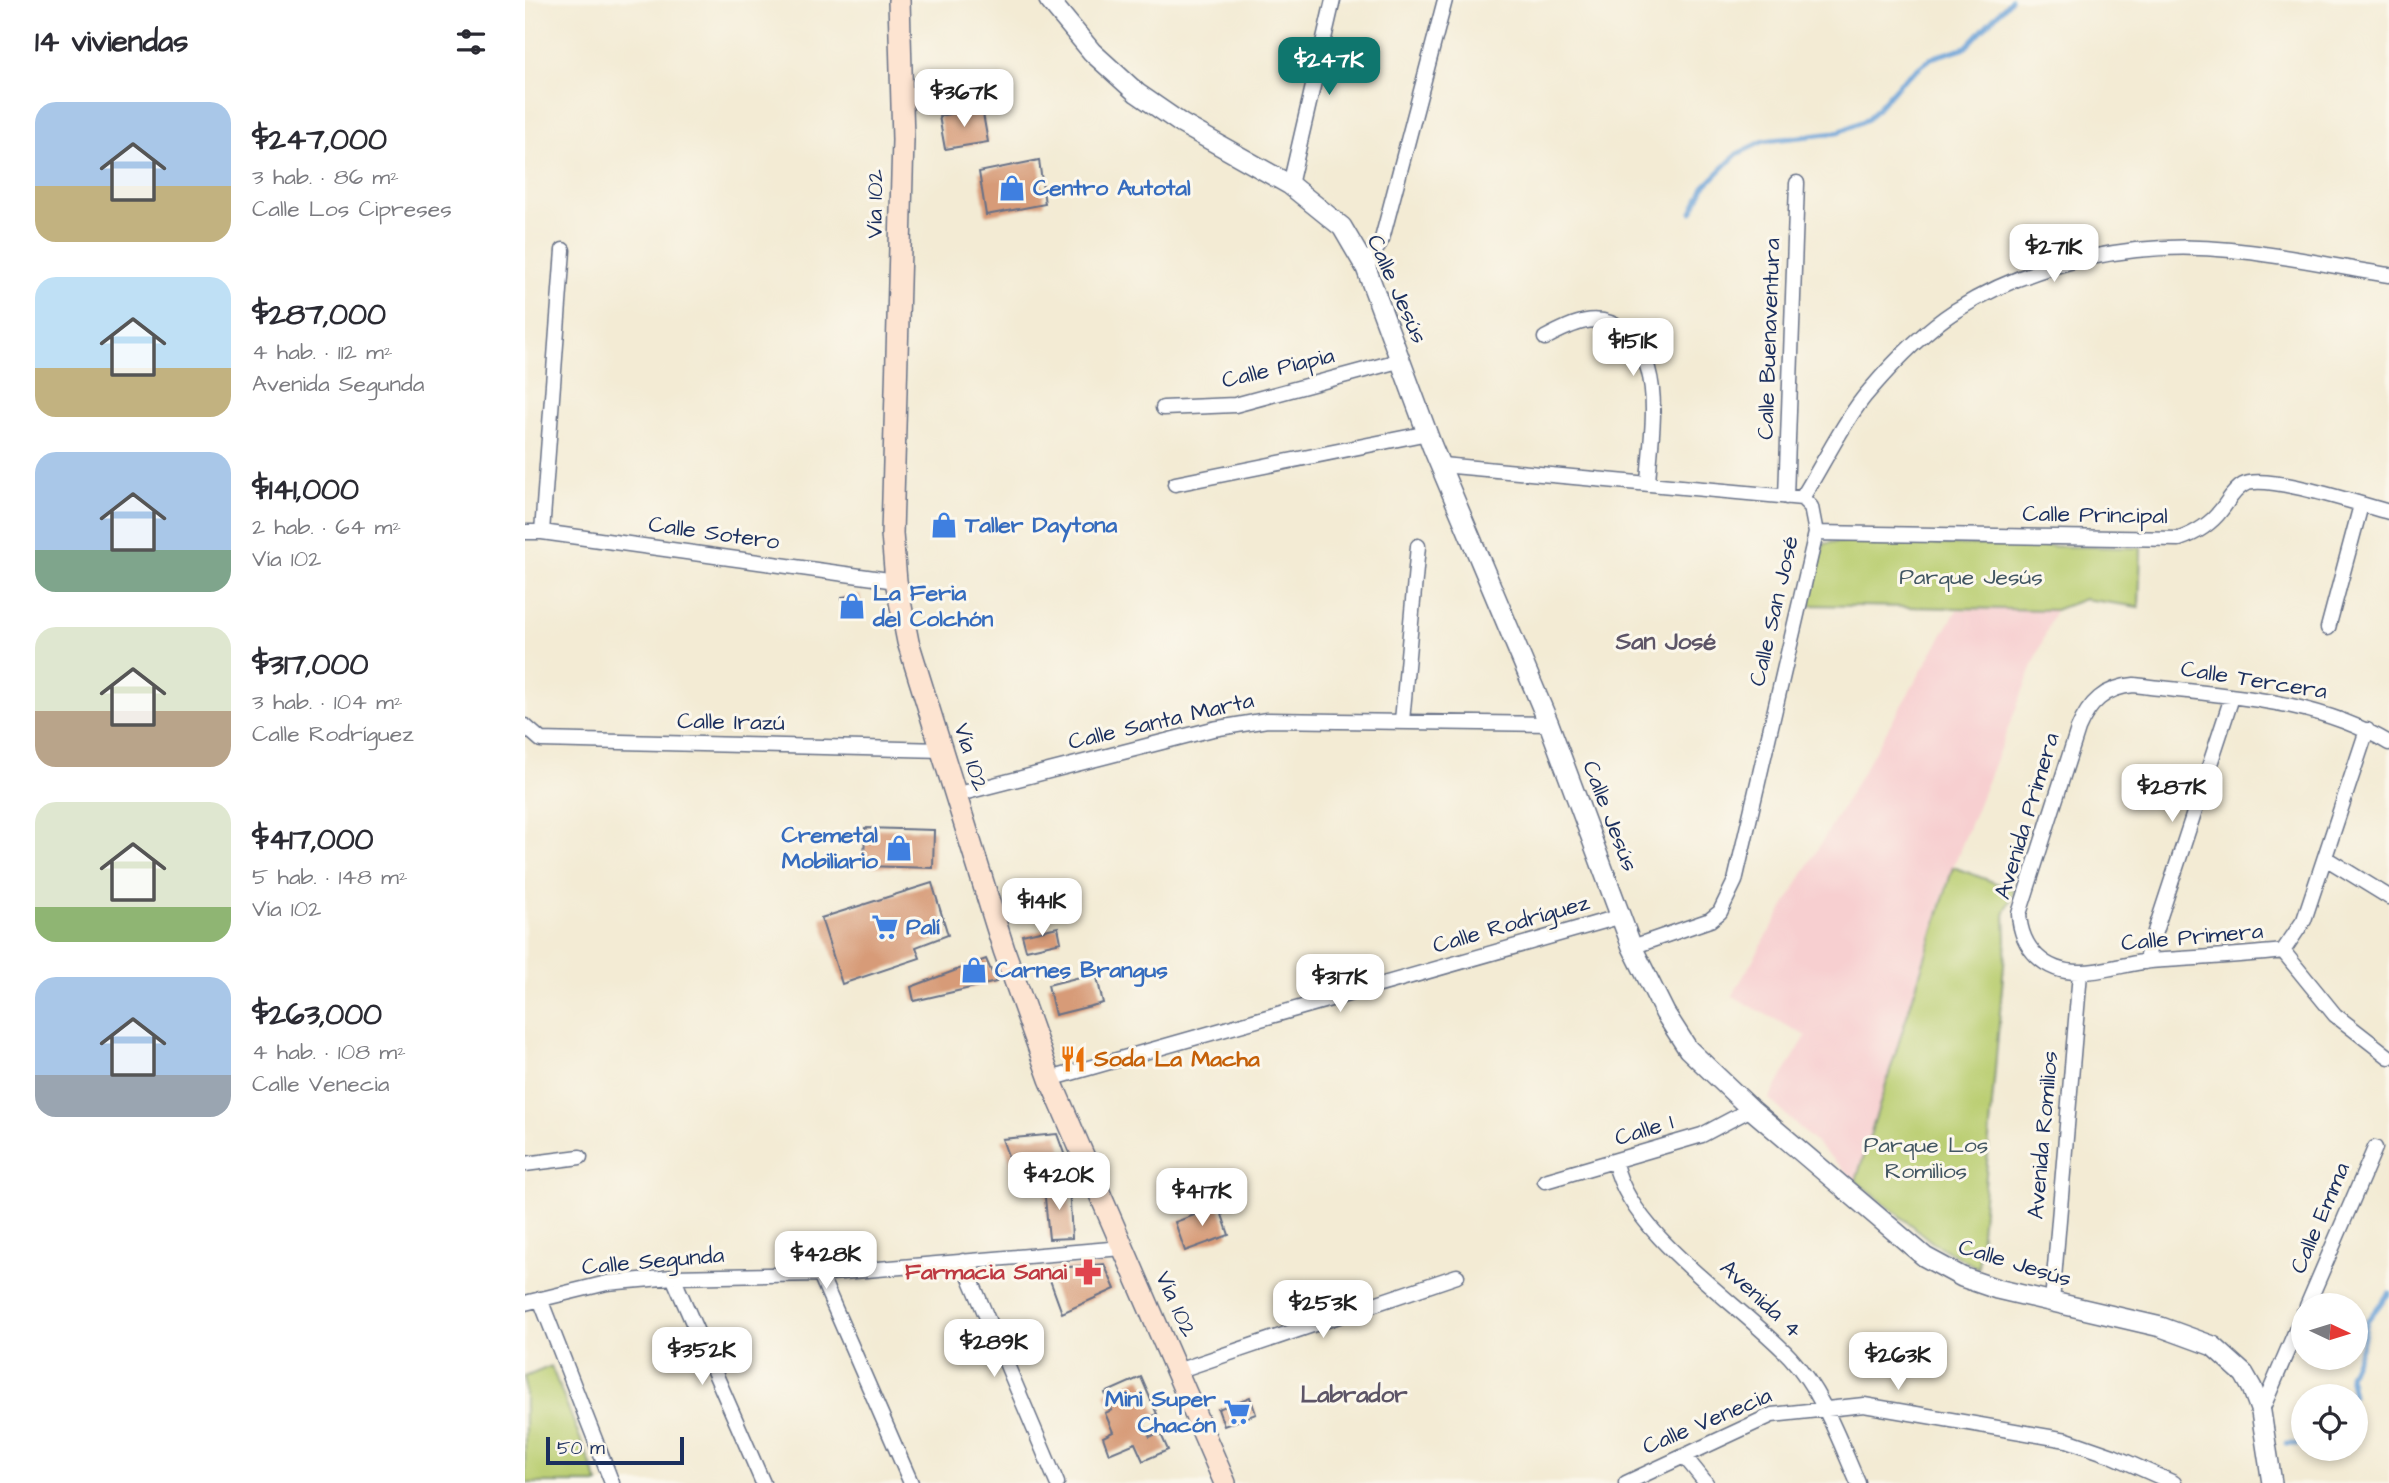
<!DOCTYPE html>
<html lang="es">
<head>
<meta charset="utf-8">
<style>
  :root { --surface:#fff; --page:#f2f2f3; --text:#2b2b33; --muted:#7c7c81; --accent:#0f766e }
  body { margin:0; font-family:"Architects Daughter",sans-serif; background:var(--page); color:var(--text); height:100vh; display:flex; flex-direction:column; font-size:26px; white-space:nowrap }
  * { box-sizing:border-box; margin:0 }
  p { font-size:23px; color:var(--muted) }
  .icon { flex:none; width:38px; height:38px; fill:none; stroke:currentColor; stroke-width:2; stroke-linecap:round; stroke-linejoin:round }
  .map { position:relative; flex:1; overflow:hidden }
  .panel { display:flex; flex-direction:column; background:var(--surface); width:525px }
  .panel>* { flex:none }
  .needle { width:46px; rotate:94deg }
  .buttons { position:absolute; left:1766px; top:1293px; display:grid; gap:14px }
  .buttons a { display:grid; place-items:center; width:77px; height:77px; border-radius:50%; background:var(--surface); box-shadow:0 4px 10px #0003; font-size:35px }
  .scale { position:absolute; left:21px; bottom:18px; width:138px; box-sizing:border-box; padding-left:7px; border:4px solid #1b2f5e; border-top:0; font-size:19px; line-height:24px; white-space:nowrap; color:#1b2f5e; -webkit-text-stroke:5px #fbf7ec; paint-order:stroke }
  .price { position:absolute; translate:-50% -60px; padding:0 16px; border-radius:14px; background:#fff; color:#222; font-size:23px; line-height:46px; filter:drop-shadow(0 2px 4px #0008) }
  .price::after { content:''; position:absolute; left:50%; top:42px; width:21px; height:16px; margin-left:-10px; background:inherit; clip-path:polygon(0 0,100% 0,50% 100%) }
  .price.selected { background:var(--accent); color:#fff }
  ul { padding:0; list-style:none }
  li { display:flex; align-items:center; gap:21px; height:175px; padding:0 35px }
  li span { display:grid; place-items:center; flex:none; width:196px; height:140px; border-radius:21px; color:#555 }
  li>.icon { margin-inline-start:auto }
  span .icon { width:84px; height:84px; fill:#fffc; stroke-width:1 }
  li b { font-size:30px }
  h2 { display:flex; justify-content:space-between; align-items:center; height:84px; padding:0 35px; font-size:30px }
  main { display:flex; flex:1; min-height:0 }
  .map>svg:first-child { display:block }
  .built { fill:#f7cfd0 }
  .green { fill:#b9cd70; stroke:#6a7e67; stroke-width:2 }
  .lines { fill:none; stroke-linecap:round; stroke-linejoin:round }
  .stream { stroke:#69a1d7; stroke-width:5 }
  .building { fill:#d79b78 }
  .minor-casing { stroke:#677187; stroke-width:17 }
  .tertiary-casing { stroke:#677187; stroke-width:22 }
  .secondary-casing { stroke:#677187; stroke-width:24 }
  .minor { stroke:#fff; stroke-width:14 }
  .tertiary { stroke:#fff; stroke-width:19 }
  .secondary { stroke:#fde4d1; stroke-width:21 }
  .labels { text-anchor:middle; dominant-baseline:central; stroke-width:6; stroke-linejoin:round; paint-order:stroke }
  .shop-label { font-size:23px; font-weight:bold; fill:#366cbe; stroke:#fbf7ec; text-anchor:start }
  .street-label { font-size:23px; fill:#1b2f5e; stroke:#fbf7ec }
  .park-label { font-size:23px; fill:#425662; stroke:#fbf7ec }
  .food-label { font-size:23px; font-weight:bold; fill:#c56008; stroke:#fbf7ec; text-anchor:start }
  .health-label { font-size:23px; font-weight:bold; fill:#be3a42; stroke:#fbf7ec; text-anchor:end }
  .neighbourhood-label { font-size:24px; font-weight:bold; fill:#5d5567; stroke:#fbf7ec }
</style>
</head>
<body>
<main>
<section class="panel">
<h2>14 viviendas<svg class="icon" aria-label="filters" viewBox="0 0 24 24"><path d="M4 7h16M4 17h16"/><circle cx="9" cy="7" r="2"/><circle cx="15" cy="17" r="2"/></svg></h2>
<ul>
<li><span style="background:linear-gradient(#a9c7e8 60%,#c2b280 0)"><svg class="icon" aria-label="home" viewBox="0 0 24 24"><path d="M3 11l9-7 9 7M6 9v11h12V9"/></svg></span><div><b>$247,000</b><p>3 hab. · 86 m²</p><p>Calle Los Cipreses</p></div></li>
<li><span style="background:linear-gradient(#bfe0f5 65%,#c2b280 0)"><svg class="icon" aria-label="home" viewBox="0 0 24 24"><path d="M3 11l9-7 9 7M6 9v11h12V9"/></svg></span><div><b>$287,000</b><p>4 hab. · 112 m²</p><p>Avenida Segunda</p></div></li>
<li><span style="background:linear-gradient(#a9c7e8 70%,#7fa58c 0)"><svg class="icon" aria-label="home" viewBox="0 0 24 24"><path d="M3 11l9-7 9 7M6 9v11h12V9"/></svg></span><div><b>$141,000</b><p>2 hab. · 64 m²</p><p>Vía 102</p></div></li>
<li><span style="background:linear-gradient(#dfe7d0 60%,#b9a48a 0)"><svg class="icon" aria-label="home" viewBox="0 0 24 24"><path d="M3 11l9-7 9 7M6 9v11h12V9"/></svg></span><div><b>$317,000</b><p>3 hab. · 104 m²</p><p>Calle Rodríguez</p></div></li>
<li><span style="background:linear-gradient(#dfe7d0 75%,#8fb573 0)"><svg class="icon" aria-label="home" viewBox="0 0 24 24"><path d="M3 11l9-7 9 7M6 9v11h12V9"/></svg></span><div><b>$417,000</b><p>5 hab. · 148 m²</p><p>Vía 102</p></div></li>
<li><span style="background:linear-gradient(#a9c7e8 70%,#9aa5b1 0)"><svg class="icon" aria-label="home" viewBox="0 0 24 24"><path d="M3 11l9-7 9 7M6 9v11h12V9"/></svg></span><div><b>$263,000</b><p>4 hab. · 108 m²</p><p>Calle Venecia</p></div></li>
</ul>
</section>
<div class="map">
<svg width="1864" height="1483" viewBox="0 0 1864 1483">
  <rect width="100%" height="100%" fill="#fbf7ec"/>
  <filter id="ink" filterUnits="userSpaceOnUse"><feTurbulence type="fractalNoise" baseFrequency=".0143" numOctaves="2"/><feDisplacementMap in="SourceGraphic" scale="14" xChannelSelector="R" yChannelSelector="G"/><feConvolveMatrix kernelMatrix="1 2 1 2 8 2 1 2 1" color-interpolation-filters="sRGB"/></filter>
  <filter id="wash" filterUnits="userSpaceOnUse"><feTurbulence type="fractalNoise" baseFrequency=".00686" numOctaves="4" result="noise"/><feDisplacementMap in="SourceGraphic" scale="28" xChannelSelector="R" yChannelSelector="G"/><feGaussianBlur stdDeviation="1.57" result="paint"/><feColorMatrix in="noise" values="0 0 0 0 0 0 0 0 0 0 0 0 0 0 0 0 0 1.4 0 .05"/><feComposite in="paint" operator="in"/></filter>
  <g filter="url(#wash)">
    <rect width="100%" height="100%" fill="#f3ebd4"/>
    <path class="built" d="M1432,610H1530L1421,885L1331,1181L1244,1099L1281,1036L1207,996Z"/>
    <path class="green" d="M1308,542L1616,548L1614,607L1559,599L1530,610L1284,605L1299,544Z
      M1428,867L1490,890L1480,912L1481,941L1453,1268L1407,1242L1331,1181Z
      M26,1366L73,1483H0V1377Z"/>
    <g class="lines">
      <path class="stream" d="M1167,212L1179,187L1212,154L1239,141L1311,133L1343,119L1376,82L1406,58L1441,47L1486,0
        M1828,1396L1824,1375L1837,1346L1842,1321L1864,1293
        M1762,1444H1778"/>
    </g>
    <g id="blocks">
      <path class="building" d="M457,108L463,142L420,149L414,116Z
        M514,160L520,204L461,215L454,172Z
        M335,595L338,615L320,617L317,597Z
        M340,828L409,830L408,868L339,866Z
        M407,883L423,935L391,947L395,958L317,984L296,918Z
        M533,927L536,942L501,950L497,935Z
        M461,959L471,982L389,1001L386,987Z
        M571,973L578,1003L530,1015L523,985Z
        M532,1134L545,1170L494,1186L477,1139Z
        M544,1185L547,1238L524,1239L519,1187Z
        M694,1206L704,1235L660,1251L650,1222Z
        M579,1264L590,1289L537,1313L521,1269Z
        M616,1377L632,1414L617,1420L625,1437L635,1432L643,1450L618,1461L610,1443L584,1454L578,1437L588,1432L580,1413L587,1410L580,1393Z
        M725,1397L731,1414L699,1426L693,1409Z"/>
    </g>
  </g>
  <g filter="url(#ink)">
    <use href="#blocks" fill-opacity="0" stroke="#677187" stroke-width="2"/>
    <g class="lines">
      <g class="minor-casing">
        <path id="minor" d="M765,185L808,0
          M841,268L857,239L920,0
          M1020,338C1046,324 1073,310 1099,331C1142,366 1125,436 1123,484
          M638,408L710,405L877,360
          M917,465L1277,498L1286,507L1291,533L1210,881L1195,912L1185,920L1107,947
          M650,484L903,433
          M1261,497L1272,183
          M1277,498C1296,468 1322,415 1345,390C1369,362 1399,331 1430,311C1510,260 1613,240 1706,250C1759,255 1812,267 1864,275
          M0,532H17L371,581
          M17,532L38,250
          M1291,533L1654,539C1672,533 1686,524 1697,509C1704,500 1708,491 1718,485C1740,472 1836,505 1864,512
          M1803,628L1836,505
          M877,721L893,546
          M0,726L16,740L417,750
          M1864,743C1788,697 1695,696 1609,685C1580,687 1564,703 1553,729L1494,914C1496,948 1519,973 1556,972C1579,972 1602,963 1625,961C1669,958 1714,956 1758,951L1810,1015L1864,1057
          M430,795L688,729L742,720L1024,724
          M1802,859L1864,897
          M1758,951L1779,920L1842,730
          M1620,962L1707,697
          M525,1079L1097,916
          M1090,1163C1106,1236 1213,1302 1265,1357C1298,1393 1314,1440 1333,1483
          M0,1164L55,1157
          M1020,1181L1177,1135L1226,1109
          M438,1261L532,1483
          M295,1274L386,1483
          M148,1277L238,1483
          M15,1299L87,1483
          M1527,1302L1555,973
          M0,1303L82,1283L148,1277L295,1274L597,1248
          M1782,1306L1850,1148
          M652,1371L932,1276
          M1736,1412L1778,1314
          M1160,1457L1181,1483
          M1101,1483L1247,1415L1339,1405L1542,1440L1588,1456L1649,1483"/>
      </g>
      <g class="tertiary-casing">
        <path id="tertiary" d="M524,0L567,52L612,93L657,124L765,185L817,227L841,268L907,446L1024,724L1107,947L1140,1013L1163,1049L1226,1109L1400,1257L1437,1277L1472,1289L1636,1327L1688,1346L1719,1374L1727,1388L1736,1412L1747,1483"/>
      </g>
      <g class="secondary-casing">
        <path id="secondary" d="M374,0L378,140L367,534L371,581L383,642L479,950L525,1079L700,1483"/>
      </g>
      <use href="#minor" class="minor"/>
      <use href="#tertiary" class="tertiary"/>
      <use href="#secondary" class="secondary"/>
    </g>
  </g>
  <defs>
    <g id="shop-bare" transform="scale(2.1)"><path d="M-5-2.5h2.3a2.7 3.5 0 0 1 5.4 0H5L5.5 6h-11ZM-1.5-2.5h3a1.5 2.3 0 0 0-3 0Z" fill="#3f7fe0" stroke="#fbf7ec" stroke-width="2.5" paint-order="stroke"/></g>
    <g id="supermarket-bare" transform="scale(2.1)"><path d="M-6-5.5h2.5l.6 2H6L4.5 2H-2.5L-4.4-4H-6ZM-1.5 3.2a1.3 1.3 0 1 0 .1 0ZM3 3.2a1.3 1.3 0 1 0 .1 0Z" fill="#3f7fe0" stroke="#fbf7ec" stroke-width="2.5" paint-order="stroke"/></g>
    <g id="restaurant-bare" transform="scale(2.1)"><path d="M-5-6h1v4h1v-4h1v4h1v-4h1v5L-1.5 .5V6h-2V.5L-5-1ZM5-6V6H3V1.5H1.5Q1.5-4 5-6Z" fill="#e8710a" stroke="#fbf7ec" stroke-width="2.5" paint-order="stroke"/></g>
    <g id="pharmacy-bare" transform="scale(2.1)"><path d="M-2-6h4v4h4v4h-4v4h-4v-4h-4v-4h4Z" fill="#e0444e" stroke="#fbf7ec" stroke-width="2.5" paint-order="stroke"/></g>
  </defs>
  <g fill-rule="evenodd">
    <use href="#shop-bare" x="487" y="188"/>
    <use href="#shop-bare" x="419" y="525"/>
    <use href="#shop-bare" x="327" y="606"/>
    <use href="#shop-bare" x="374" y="848"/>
    <use href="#supermarket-bare" x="360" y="927"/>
    <use href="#shop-bare" x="449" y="970"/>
    <use href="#restaurant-bare" x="548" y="1059"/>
    <use href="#pharmacy-bare" x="563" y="1272"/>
    <use href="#supermarket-bare" x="712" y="1412"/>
  </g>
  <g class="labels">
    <g class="shop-label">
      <text x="508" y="188">Centro Autotal</text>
      <text x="440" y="525">Taller Daytona</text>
      <text x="348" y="593">La Feria<tspan x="348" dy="26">del Colchón</tspan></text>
      <text x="353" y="835" text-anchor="end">Cremetal<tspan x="353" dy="26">Mobiliario</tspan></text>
      <text x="381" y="927">Palí</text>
      <text x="470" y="970">Carnes Brangus</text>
      <text x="691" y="1399" text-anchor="end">Mini Super<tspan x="691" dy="26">Chacón</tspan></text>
    </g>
    <g class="street-label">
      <text transform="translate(350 204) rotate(-89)">Vía 102</text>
      <text transform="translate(872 289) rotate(66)">Calle Jesús</text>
      <text transform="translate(1244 339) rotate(-88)">Calle Buenaventura</text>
      <text transform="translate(753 368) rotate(-13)">Calle Piapia</text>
      <text transform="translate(1570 515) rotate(1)">Calle Principal</text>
      <text transform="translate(189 533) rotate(8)">Calle Sotero</text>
      <text transform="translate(1249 611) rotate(-77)">Calle San José</text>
      <text transform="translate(1729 680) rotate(9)">Calle Tercera</text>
      <text transform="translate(636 721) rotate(-13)">Calle Santa Marta</text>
      <text transform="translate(206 722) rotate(1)">Calle Irazú</text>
      <text transform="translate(446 757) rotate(73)">Vía 102</text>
      <text transform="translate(1085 816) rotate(69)">Calle Jesús</text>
      <text transform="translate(1502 816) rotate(-73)">Avenida Primera</text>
      <text transform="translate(986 924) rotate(-16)">Calle Rodríguez</text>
      <text transform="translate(1667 937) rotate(-5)">Calle Primera</text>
      <text transform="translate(1119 1130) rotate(-17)">Calle 1</text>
      <text transform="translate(1518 1135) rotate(-85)">Avenida Romilios</text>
      <text transform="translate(1795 1218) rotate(-67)">Calle Emma</text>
      <text transform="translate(128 1261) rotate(-5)">Calle Segunda</text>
      <text transform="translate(1490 1263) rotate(17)">Calle Jesús</text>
      <text transform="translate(1236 1299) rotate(43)">Avenida 4</text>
      <text transform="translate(651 1304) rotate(66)">Vía 102</text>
      <text transform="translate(1182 1421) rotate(-23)">Calle Venecia</text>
    </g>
    <g class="park-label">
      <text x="1446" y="577">Parque Jesús</text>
      <text x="1401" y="1145">Parque Los<tspan x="1401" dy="26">Romilios</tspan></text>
    </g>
    <g class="food-label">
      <text x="569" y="1059">Soda La Macha</text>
    </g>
    <g class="health-label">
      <text x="542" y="1272">Farmacia Sanai</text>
    </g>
    <g class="neighbourhood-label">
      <text x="1141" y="642">San José</text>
      <text x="829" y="1395">Labrador</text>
    </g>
  </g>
</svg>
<div class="buttons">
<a><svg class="needle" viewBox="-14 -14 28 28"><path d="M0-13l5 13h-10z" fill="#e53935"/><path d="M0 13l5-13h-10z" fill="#7c7c81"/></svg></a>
<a><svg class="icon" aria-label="locate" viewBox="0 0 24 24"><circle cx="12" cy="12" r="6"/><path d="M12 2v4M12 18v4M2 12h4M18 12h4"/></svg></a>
</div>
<div class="scale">50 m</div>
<b class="price selected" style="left:804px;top:97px">$247K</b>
<b class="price" style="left:439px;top:129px">$367K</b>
<b class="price" style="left:1529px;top:284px">$271K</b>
<b class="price" style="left:1108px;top:378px">$151K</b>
<b class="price" style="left:1647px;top:824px">$287K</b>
<b class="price" style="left:517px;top:938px">$141K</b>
<b class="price" style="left:815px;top:1014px">$317K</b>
<b class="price" style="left:534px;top:1212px">$420K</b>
<b class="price" style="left:677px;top:1228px">$417K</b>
<b class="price" style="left:301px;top:1291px">$428K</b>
<b class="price" style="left:798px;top:1340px">$253K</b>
<b class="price" style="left:469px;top:1379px">$289K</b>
<b class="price" style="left:177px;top:1387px">$352K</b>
<b class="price" style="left:1373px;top:1392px">$263K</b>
</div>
</main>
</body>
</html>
